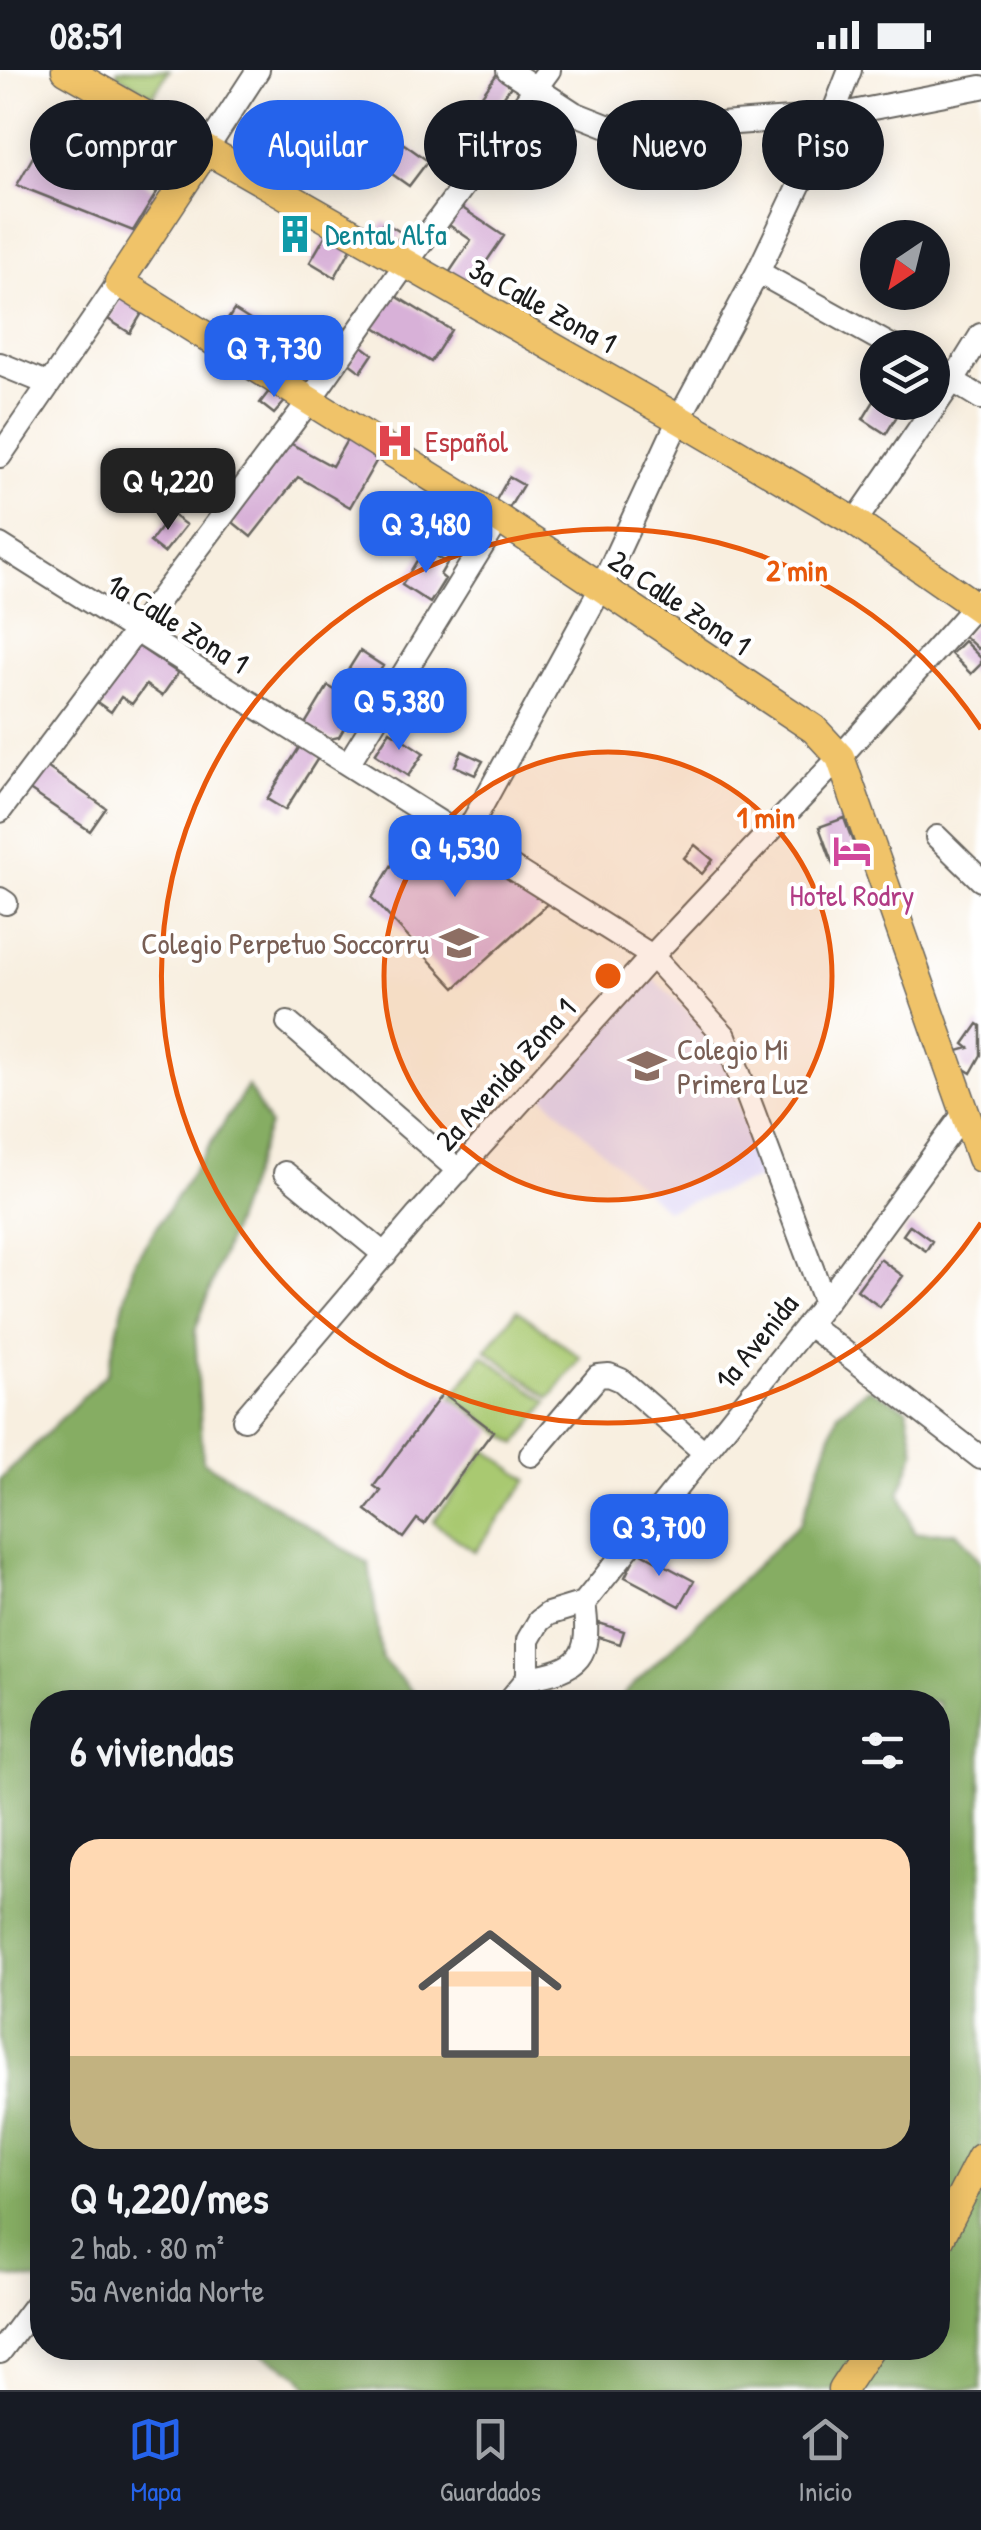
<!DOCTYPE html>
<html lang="es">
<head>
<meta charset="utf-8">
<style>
  :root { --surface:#171b24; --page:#242831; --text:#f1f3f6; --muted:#9ea1a6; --line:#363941; --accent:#2563eb }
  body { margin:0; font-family:"Patrick Hand",sans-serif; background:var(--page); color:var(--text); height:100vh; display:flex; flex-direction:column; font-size:38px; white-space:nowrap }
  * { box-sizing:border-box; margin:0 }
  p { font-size:32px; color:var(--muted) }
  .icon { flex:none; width:55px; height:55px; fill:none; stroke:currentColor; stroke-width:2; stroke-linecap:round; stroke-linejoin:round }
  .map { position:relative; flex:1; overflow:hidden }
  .sheet { position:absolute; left:30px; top:1620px; width:920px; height:670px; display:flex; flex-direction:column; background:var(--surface); border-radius:40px; box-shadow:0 5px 25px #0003 }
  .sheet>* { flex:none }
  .guide { position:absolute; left:30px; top:30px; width:922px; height:90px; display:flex; gap:20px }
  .needle { width:65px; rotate:215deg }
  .fabs { position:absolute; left:860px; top:150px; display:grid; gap:20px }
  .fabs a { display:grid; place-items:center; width:90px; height:90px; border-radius:50%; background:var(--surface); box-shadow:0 5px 25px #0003; font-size:50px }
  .price { position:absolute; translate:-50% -85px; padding:0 22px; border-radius:20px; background:var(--accent); color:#fff; font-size:32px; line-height:65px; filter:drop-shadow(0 2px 5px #0008) }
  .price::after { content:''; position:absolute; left:50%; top:60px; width:30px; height:22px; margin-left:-15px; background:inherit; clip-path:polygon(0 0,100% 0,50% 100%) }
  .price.current { background:#222; color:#fff }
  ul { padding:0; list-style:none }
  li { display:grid; align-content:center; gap:20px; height:530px; padding:0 40px }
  li span { display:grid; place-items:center; height:310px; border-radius:30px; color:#555 }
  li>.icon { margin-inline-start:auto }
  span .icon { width:180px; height:180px; fill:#fffc; stroke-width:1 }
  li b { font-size:42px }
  h2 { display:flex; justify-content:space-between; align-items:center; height:120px; padding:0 40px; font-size:42px }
  .tag { padding:0 35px; border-radius:45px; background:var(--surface); box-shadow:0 5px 25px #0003; font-size:35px; line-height:90px }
  .tag.current { background:var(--accent); color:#fff }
  .status { display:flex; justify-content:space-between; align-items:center; height:70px; padding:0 50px; background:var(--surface); direction:ltr }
  .status svg { height:28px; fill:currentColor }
  .tab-bar { display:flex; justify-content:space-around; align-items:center; height:140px; border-top:2px solid var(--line); background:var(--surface); font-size:28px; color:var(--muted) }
  .tab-bar a { display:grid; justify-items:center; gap:5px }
  .tab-bar .current { color:var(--accent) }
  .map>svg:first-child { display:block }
  .built { fill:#ded5f5 }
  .green { fill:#a9c971; stroke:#627246; stroke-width:2.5 }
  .forest { fill:#86ad63; stroke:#516440; stroke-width:2.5 }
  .building { fill:#d8b1d8 }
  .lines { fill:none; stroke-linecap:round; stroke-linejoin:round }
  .minor-casing { stroke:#696661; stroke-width:26 }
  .major-casing { stroke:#696661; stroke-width:31 }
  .minor { stroke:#fff; stroke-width:22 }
  .major { stroke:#f0c369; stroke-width:28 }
  .ring { fill:none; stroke:#e8590c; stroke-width:5 }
  .labels { text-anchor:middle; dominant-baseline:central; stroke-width:8; stroke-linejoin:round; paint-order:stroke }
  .culture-label { font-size:30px; fill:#0d838f; stroke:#fff; text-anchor:start }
  .street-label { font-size:30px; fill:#1c1c1c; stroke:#fff }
  .health-label { font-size:30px; fill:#be3a42; stroke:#fff; text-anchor:start }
  .hotel-label { font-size:30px; fill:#b23c85; stroke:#fff }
  .education-label { font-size:30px; fill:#785e54; stroke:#fff; text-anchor:end }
  .centre { fill:#e8590c; stroke:#fff; stroke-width:5 }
  .ring-label { font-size:30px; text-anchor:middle; font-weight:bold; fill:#e8590c; stroke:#fff; stroke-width:8; stroke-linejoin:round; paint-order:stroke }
</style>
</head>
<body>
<div class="status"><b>08:51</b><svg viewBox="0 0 49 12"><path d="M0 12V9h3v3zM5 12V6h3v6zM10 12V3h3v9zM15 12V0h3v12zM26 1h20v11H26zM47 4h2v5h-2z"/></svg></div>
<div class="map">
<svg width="981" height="2320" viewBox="0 0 981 2320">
  <rect width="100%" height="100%" fill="#fff"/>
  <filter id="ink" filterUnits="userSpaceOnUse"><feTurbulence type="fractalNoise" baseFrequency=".01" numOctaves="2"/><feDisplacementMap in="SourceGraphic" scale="20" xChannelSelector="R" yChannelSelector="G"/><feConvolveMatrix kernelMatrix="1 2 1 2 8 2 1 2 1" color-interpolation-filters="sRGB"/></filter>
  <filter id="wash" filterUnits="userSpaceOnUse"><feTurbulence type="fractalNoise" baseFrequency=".0048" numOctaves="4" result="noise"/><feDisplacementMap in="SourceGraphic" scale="40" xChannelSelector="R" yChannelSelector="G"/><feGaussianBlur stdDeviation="2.25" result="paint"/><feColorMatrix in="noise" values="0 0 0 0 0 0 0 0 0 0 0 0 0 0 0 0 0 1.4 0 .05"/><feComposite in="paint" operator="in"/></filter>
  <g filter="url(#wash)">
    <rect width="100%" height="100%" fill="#f8efe0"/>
    <path class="built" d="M651,907L716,968L764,1107L666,1140L542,1025Z"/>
    <path class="green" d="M118,0H169L153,26L116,4Z
      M517,1240L581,1288L550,1328L486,1280Z
      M483,1285L548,1332L517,1374L452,1327Z
      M486,1380L528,1410L475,1482L433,1452Z"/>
    <path class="forest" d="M248,1016L269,1055L195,1261L203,1391L369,1494L382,1589L422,1632H42V2211L0,2206V1410L107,1303L134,1192Z
      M868,1318L907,1338L915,1382L900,1422L914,1463L957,1462L981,1492V2320H310L297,2303L251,2278H938V1632H620L624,1624L801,1452L838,1343Z"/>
    <g id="blocks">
      <path class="building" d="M499,1L514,12L497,36L482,25Z
        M55,48L157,122L133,161L17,115Z
        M390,64L428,91L409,116L372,90Z
        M461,137L504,166L469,217L449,203L471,170L449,155Z
        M296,148L307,154L293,179L282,173Z
        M384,152L402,163L395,173L377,162Z
        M328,161L353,175L335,207L310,192Z
        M391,223L451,260L431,292L372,255Z
        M122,226L144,240L130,263L108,249Z
        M234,240L266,260L256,277L223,257Z
        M361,275L373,284L361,302L349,293Z
        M291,285L304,294L296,306L283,297Z
        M273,316L288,328L274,344L260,333Z
        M874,331L897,346L886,364L863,349Z
        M351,363L382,381L350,437L298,407L251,467L229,449L288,372L332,396Z
        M509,407L523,415L508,440L495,432Z
        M171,444L186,455L164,483L150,472Z
        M424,479L447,493L440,505L445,509L430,533L402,515Z
        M981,546V575L978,579L964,566Z
        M964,571L981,588V594L971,604L951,584Z
        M132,572L178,603L162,626L146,615L132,634L121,627L111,642L94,630Z
        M360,581L383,596L367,623L343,608Z
        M328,616L358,634L339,667L330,669L305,654Z
        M390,661L424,683L408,706L375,684Z
        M302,673L320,685L285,740L267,729Z
        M462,681L483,691L475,705L455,696Z
        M41,693L106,738L90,761L25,717Z
        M421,746L555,827L455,918L372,828Z
        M844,748L858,786L833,795L819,757Z
        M695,775L713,790L702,804L684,788Z
        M978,954L981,956V985L971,1003L963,998L958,981L969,978L964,974Z
        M910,1155L932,1171L926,1181L903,1165Z
        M880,1189L903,1206L880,1237L857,1220Z
        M443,1323L493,1361L424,1454L417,1449L403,1468L366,1440L381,1421L374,1416Z
        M638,1481L694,1511L680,1536L625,1507Z
        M599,1553L624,1561L620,1574L595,1566Z"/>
    </g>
  </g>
  <g filter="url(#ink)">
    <use href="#blocks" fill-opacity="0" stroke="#696661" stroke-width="2.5"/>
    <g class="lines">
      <g class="minor-casing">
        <path id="minor" d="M508,0L574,43L607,56L639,60L832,46L981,17
          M206,80L258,0
          M758,202L895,278
          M0,294L49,314
          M932,298L981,328
          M0,386L119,212
          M855,452L953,310L981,265
          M0,475L652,886L725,966L825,1233
          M348,694L499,449
          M0,741L309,331L405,195L549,0
          M937,767L981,810
          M464,768L601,518L679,349L758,202L832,46L850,0
          M0,829L6,833
          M288,953L459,1101
          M285,1103L385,1185
          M808,1254L981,1388
          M244,1349L418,1145L652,886L840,687L981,529
          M531,1385L598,1306L609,1305L621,1310L704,1382
          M528,1608C580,1599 592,1588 584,1533
          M508,1632L528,1608V1570L539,1551L548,1544L584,1533L825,1233L966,1041
          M0,2282L42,2226"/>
      </g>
      <g class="major-casing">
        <path id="major" d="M66,0L679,349L855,452L981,540
          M206,80L119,212L499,449L814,659L840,687L981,1088
          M938,2172L981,2088
          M842,2320L870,2278"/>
      </g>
      <use href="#minor" class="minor"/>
      <use href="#major" class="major"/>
    </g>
  </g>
  <circle cx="608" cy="906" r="224" fill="#e8590c" fill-opacity=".12"/>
  <g class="ring">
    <circle cx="608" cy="906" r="224"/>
    <path d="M981 1153A447 447 0 1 1 981 659"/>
  </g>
  <defs>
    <g id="building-bare" transform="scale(3)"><path d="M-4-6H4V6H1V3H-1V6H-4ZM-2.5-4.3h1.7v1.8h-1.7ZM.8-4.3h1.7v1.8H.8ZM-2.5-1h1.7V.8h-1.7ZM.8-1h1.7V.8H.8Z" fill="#0f9aa8" stroke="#fff" stroke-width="2.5" paint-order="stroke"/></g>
    <g id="hospital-bare" transform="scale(3)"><path d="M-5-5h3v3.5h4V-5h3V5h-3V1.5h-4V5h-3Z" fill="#e0444e" stroke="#fff" stroke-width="2.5" paint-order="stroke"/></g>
    <g id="hotel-bare" transform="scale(3)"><path d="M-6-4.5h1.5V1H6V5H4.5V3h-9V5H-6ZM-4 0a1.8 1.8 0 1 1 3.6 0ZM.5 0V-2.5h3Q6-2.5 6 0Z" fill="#d1479c" stroke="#fff" stroke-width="2.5" paint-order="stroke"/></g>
    <g id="school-bare" transform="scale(3)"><path d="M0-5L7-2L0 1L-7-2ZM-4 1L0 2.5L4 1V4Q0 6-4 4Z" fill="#8d6e63" stroke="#fff" stroke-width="2.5" paint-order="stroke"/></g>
    <g id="university-bare" transform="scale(3)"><path d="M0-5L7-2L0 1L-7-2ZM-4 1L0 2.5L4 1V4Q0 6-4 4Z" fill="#8d6e63" stroke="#fff" stroke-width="2.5" paint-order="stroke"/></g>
  </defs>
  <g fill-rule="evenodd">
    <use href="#building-bare" x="295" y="164"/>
    <use href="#hospital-bare" x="395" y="371"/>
    <use href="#hotel-bare" x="852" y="781"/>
    <use href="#school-bare" x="459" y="873"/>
    <use href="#university-bare" x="647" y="996"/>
  </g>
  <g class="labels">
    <g class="culture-label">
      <text x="325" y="164">Dental Alfa</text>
    </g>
    <g class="street-label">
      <text transform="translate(543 235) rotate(29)">3a Calle Zona 1</text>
      <text transform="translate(680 532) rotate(34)">2a Calle Zona 1</text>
      <text transform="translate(178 553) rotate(32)">1a Calle Zona 1</text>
      <text transform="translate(505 1004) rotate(-48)">2a Avenida Zona 1</text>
      <text transform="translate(756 1271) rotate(-51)">1a Avenida</text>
    </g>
    <g class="health-label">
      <text x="425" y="371">Español</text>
    </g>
    <g class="hotel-label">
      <text x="852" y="825">Hotel Rodry</text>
    </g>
    <g class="education-label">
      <text x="429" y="873">Colegio Perpetuo Soccorru</text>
      <text x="677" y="979" text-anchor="start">Colegio Mi<tspan x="677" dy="34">Primera Luz</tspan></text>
    </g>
  </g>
  <circle cx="608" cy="906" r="15" class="centre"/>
  <g class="ring-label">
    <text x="797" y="511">2 min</text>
    <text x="766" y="758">1 min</text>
  </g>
</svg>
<div class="fabs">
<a><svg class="needle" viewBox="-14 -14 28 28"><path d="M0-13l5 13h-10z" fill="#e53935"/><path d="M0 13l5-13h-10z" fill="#9ea1a6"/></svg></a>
<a><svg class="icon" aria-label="layers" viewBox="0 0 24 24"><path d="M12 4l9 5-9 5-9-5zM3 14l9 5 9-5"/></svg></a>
</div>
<b class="price" style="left:274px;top:330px">Q 7,730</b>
<b class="price current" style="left:168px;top:463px">Q 4,220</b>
<b class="price" style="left:426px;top:506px">Q 3,480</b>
<b class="price" style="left:399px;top:683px">Q 5,380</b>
<b class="price" style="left:455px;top:830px">Q 4,530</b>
<b class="price" style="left:659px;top:1509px">Q 3,700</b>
<div class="guide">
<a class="tag">Comprar</a>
<a class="tag current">Alquilar</a>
<a class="tag">Filtros</a>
<a class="tag">Nuevo</a>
<a class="tag">Piso</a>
</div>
<section class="sheet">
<h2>6 viviendas<svg class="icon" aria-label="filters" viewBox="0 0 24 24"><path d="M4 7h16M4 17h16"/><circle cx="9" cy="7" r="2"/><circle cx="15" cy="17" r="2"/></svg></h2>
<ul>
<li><span style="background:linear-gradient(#ffd9b3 70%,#c2b280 0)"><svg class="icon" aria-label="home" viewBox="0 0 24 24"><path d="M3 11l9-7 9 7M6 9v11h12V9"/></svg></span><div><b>Q 4,220/mes</b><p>2 hab. · 80 m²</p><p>5a Avenida Norte</p></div></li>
</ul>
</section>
</div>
<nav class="tab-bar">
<a class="current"><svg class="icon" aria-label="map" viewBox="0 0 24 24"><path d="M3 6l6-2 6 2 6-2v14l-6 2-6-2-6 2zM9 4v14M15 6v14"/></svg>Mapa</a>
<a><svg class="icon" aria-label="saved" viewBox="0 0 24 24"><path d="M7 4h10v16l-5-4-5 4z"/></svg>Guardados</a>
<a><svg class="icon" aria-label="home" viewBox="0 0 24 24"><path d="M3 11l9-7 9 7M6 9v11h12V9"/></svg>Inicio</a>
</nav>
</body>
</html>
